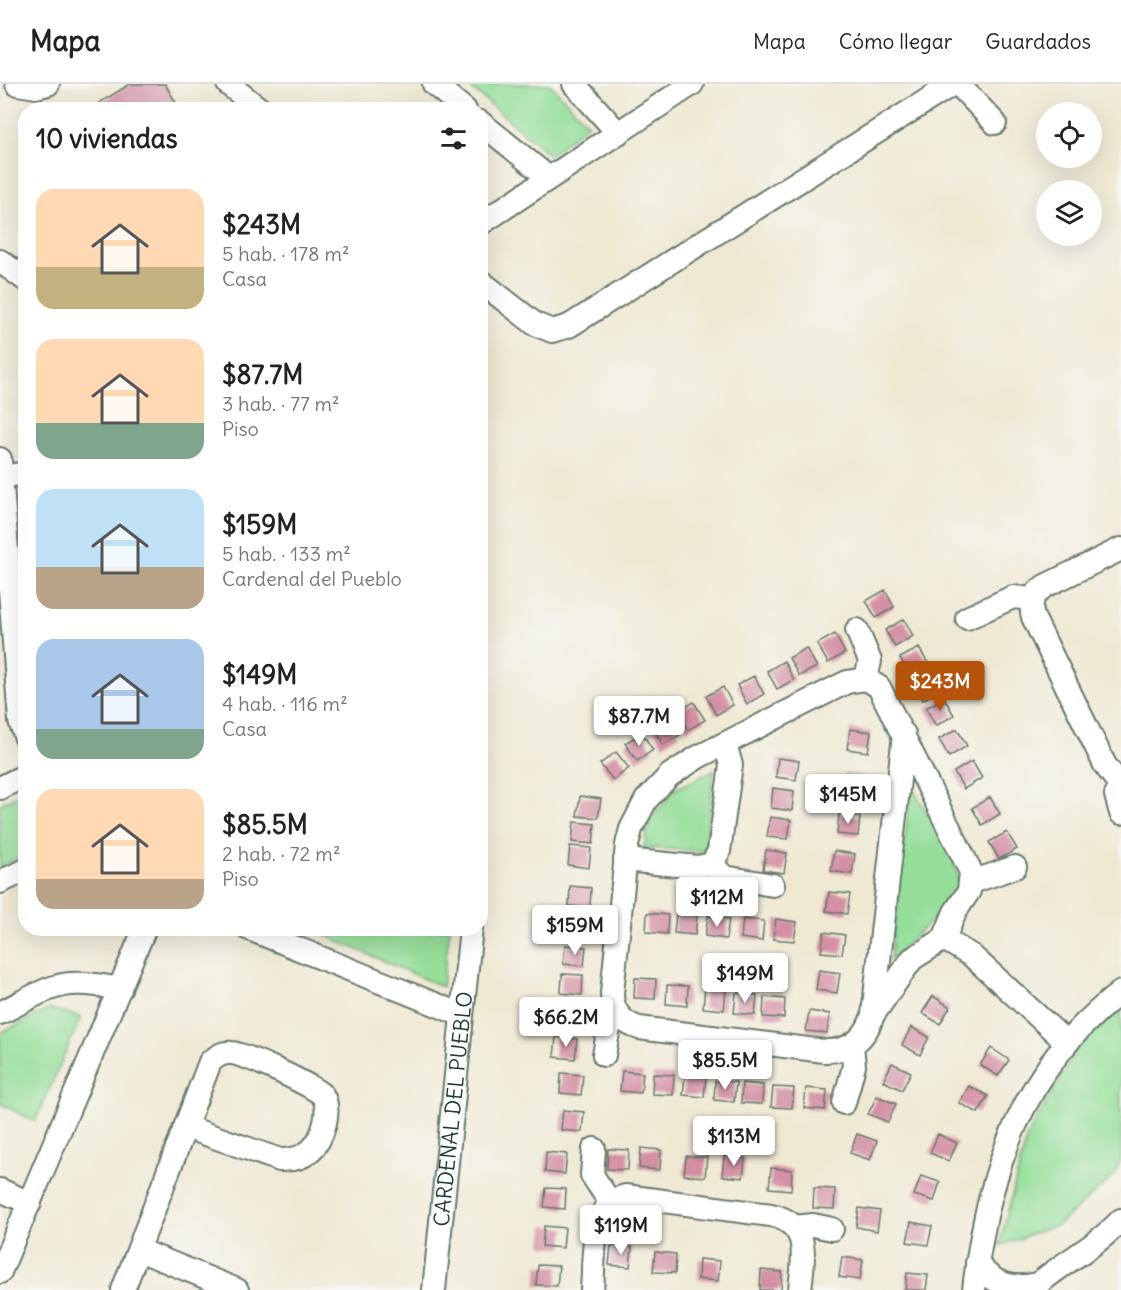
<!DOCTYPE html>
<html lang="es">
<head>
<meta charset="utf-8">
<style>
  :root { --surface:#fff; --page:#f6f6f6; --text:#222; --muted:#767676; --line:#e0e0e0; --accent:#b45309 }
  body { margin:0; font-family:Delius,sans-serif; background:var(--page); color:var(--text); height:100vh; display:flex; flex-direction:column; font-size:22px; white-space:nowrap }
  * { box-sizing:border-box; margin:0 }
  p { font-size:20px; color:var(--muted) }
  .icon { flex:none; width:33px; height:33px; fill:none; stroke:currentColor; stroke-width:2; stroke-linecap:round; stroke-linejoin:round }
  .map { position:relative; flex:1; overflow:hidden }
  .details { position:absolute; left:18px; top:18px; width:470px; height:834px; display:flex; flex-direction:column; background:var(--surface); border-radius:24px; box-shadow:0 6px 24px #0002 }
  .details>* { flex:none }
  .fabs { position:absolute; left:1036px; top:18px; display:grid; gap:12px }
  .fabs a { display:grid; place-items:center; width:66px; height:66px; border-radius:50%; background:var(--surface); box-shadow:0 6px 24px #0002; font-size:30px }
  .price { position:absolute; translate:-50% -51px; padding:0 14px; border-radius:6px; background:#fff; color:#222; font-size:20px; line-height:39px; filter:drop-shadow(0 2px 3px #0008) }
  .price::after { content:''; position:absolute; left:50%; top:36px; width:18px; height:14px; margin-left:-9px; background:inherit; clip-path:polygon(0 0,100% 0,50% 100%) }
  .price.active { background:var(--accent); color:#fff }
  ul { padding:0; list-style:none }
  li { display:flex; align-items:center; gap:18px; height:150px; padding:0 18px }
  li span { display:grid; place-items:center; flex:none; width:168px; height:120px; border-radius:18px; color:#555 }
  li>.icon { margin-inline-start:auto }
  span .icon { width:72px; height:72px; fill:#fffc; stroke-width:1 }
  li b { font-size:26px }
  h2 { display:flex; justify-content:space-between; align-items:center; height:72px; padding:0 18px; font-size:26px }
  header { display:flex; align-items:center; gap:36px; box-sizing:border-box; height:84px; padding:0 30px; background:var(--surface); border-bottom:2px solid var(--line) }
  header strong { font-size:28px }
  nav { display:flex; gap:33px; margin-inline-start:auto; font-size:21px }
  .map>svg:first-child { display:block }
  .green { fill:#94de99; stroke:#5a8e66; stroke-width:1.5 }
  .building { fill:#d48fa4 }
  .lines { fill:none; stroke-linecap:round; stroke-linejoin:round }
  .minor-casing { stroke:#68796c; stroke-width:26 }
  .minor { stroke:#fff; stroke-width:22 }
  .labels { text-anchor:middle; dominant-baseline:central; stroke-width:4.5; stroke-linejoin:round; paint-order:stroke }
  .street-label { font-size:21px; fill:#1f3d34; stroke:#f6f6f2 }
</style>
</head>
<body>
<header>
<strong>Mapa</strong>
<nav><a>Mapa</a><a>Cómo llegar</a><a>Guardados</a></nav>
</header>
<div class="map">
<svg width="1121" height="1206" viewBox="0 0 1121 1206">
  <rect width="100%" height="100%" fill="#f6f6f2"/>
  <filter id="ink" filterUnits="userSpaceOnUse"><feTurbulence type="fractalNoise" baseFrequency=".0167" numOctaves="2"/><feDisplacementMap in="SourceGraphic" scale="12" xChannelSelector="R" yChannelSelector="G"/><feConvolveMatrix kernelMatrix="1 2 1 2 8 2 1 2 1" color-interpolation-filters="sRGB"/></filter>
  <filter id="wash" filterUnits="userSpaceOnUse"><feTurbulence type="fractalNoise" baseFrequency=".008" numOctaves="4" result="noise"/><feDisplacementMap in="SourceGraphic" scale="24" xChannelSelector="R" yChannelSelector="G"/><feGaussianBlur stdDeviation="1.35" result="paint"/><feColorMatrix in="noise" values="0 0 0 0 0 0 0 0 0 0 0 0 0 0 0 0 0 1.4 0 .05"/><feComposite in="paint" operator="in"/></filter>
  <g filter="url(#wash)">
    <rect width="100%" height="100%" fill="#efe9d4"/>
    <path class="green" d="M466,0H550L588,40L550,71Z
      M714,686L705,767L644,764L649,737L677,704Z
      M911,702L954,774L960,808L890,877Z
      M25,707V771L0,783V720Z
      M311,845H450L442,903Z
      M1121,924V1075L1115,1091L1059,1140L999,1162L1027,1052L1078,963Z
      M49,925L81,933L35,1038L0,1019V949Z"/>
    <g id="blocks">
      <path class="building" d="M130,0H165L179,24L97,26L94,22Z
        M885,506L894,523L876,534L866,517Z
        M904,535L913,552L895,563L885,546Z
        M835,550L845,569L828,579L817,560Z
        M806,564L817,583L799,592L789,574Z
        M919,564L929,581L910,591L900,574Z
        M784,577L794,596L777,605L767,587Z
        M931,588L941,605L923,616L913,599Z
        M754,592L764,610L747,620L737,601Z
        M723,603L733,621L716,631L706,612Z
        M944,614L954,631L936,642L926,624Z
        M694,618L705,636L688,646L677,628Z
        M669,633L680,651L663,661L652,643Z
        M850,645L871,648L868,668L847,665Z
        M957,645L967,662L949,673L939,655Z
        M642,649L653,666L637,677L625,659Z
        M616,668L629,684L613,696L600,680Z
        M778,674L799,677L796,696L776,693Z
        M972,677L982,694L964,705L954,688Z
        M844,689L865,692L862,711L841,709Z
        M773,704L794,707L792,727L771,724Z
        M580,712L601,715L598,734L577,732Z
        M990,713L1000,730L982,741L972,724Z
        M839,730L860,733L858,752L837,750Z
        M770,733L791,736L788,755L767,753Z
        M574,738L595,740L593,760L572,758Z
        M1007,748L1017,765L999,775L989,758Z
        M570,762L591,764L589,784L568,781Z
        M766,766L787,769L784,789L763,786Z
        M834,767L855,770L852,790L831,787Z
        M570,802L591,804L590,824L569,822Z
        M829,808L850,810L847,830L826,827Z
        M647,829L668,831L667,850L646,848Z
        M676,830L697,831L695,851L674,849Z
        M568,831L589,832L587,852L566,851Z
        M708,832L729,835L726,855L705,852Z
        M743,835L764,837L762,857L741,854Z
        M776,835L797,838L794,857L773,855Z
        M824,848L845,851L842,870L821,868Z
        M565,861L586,863L584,882L563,880Z
        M819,886L840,889L837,909L816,906Z
        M562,890L583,891L582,911L561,909Z
        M635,894L656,895L655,915L634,914Z
        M667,901L688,902L687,922L666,920Z
        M705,904L726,906L724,926L703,924Z
        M736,909L757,911L755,931L734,929Z
        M933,912L950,923L940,940L922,929Z
        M764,913L785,915L784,934L763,933Z
        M561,922L582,924L580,944L559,942Z
        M809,927L830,930L827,949L806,947Z
        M911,943L929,953L920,971L902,961Z
        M556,953L577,955L575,975L554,973Z
        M991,964L1009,976L998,992L980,981Z
        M892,979L911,988L902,1006L883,997Z
        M622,987L643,989L641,1009L620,1007Z
        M561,989L583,991L581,1011L560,1009Z
        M653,990L674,991L673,1011L652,1010Z
        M685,991L706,993L704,1013L683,1011Z
        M715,997L736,998L734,1018L714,1016Z
        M742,999L763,1001L762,1020L741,1019Z
        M969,1002L988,1012L978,1029L959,1019Z
        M773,1003L794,1004L792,1024L771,1023Z
        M806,1004L827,1006L825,1026L804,1024Z
        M877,1012L896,1020L888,1038L868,1030Z
        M563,1026L584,1028L582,1048L561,1046Z
        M857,1050L877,1057L870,1076L850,1069Z
        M938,1050L957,1059L949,1077L930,1069Z
        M641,1064L661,1066L660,1086L639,1084Z
        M608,1065L629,1066L628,1086L607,1085Z
        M546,1068L567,1070L565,1090L545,1088Z
        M686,1072L707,1073L705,1093L684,1091Z
        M724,1072L745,1074L743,1094L722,1092Z
        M771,1084L792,1086L791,1106L769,1104Z
        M921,1092L940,1098L934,1117L914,1111Z
        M546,1104L566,1105L565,1125L544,1123Z
        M814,1104L835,1105L834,1125L813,1124Z
        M859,1124L880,1127L877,1147L856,1143Z
        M911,1138L932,1142L928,1161L907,1158Z
        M544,1142L565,1144L563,1164L542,1162Z
        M611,1162L632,1163L630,1183L609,1181Z
        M655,1168L676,1170L675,1189L653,1188Z
        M842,1173L863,1176L860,1196L839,1193Z
        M699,1175L720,1177L718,1197L698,1195Z
        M538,1181L559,1182L557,1202L536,1201Z
        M761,1186L782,1188L781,1206H760Z
        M907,1189L928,1191L926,1206H905Z"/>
    </g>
  </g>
  <g filter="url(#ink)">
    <use href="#blocks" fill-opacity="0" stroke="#68796c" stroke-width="1.5"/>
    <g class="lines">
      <g class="minor-casing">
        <g id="minor">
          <path d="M17,0L37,3L48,0"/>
          <path d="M228,0L261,26"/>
          <path d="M434,0L465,26"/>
          <path d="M574,0L618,49"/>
          <path d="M958,0L995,39"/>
          <path d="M480,38L549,94"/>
          <path d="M480,140L692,0"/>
          <path d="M0,177L26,196"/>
          <path d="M480,197L535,240L552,247L569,242L953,0"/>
          <path d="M0,375L20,637L26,654"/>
          <path d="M1,393L26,389"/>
          <path d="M1121,465L1045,502C1033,510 1029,519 1033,533L1105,681L1114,693L1121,696"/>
          <path d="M967,534L1013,513L1032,515"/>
          <path d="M857,546L870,577L866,595"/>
          <path d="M1120,696L1116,711L1121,729"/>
          <path d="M0,704L26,691"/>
          <path d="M625,776L698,783L712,780L719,767L731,681L725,660"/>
          <path d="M712,780L724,793L773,801"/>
          <path d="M0,798L26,786"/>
          <path d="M972,798L1015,783"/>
          <path d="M247,844L462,931"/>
          <path d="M944,855L972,872L1066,958"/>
          <path d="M0,929C52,903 60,892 120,905"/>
          <path d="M873,931L912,875L944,855L955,828L969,807L971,788L879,603L866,595L847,598L698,673L670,691L646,716L631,745L627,761L612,909C612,927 621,938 639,944L824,967C849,968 866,955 873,931L904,650"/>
          <path d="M604,971L609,943L619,932"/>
          <path d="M844,1019L854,982L852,961"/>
          <path d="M594,1065L592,1091L610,1118"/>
          <path d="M0,1106L30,1119"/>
          <path d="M795,1143L813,1141L832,1145"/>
          <path d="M139,1166L237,1206"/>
          <path d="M977,1179C993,1201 1013,1206 1038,1200"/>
          <path d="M0,1188L145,844"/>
          <path d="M123,1206L210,978C216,973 222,968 231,969C243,969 317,1003 323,1012C328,1021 327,1030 325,1039C319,1063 306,1077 280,1076L186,1043"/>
          <path id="s1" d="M434,1206L471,844"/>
          <path d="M592,1206C595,1175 588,1122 625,1112L771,1131C812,1140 803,1174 800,1206"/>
          <path d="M974,1206C987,1088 1023,982 1121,908"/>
          <path d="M1031,1206C1059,1180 1095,1164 1121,1136"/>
        </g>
      </g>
      <use href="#minor" class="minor"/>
    </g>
  </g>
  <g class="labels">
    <g class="street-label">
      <text stroke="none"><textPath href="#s1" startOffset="182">CARDENAL DEL PUEBLO</textPath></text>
    </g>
  </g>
</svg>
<div class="fabs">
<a><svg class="icon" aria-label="locate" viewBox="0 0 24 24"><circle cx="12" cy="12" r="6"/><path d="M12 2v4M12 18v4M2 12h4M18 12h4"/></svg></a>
<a><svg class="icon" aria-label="layers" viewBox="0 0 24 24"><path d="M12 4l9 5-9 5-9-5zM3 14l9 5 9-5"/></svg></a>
</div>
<b class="price active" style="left:940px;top:628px">$243M</b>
<b class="price" style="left:639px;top:663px">$87.7M</b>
<b class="price" style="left:848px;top:741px">$145M</b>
<b class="price" style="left:717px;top:844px">$112M</b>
<b class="price" style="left:575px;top:872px">$159M</b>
<b class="price" style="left:745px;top:920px">$149M</b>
<b class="price" style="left:566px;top:964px">$66.2M</b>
<b class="price" style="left:725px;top:1007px">$85.5M</b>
<b class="price" style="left:734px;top:1083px">$113M</b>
<b class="price" style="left:621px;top:1172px">$119M</b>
<section class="details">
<h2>10 viviendas<svg class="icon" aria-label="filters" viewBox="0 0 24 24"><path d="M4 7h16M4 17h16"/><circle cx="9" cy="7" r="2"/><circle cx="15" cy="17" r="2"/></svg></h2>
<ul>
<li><span style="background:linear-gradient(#ffd9b3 65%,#c2b280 0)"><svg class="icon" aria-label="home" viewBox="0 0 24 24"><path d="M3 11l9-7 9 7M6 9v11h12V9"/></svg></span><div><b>$243M</b><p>5 hab. · 178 m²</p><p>Casa</p></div></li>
<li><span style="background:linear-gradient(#ffd9b3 70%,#7fa58c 0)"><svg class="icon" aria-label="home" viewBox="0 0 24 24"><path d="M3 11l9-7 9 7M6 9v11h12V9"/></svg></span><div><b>$87.7M</b><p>3 hab. · 77 m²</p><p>Piso</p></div></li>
<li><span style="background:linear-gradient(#bfe0f5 65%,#b9a48a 0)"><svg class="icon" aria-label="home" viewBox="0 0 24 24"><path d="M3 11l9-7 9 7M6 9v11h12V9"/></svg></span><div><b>$159M</b><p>5 hab. · 133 m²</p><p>Cardenal del Pueblo</p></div></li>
<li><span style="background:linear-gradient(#a9c7e8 75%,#7fa58c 0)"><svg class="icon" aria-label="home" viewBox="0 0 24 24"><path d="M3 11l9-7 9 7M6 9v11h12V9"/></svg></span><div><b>$149M</b><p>4 hab. · 116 m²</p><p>Casa</p></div></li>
<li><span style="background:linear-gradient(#ffd9b3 75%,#b9a48a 0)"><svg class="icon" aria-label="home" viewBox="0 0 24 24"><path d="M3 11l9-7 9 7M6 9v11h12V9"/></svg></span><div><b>$85.5M</b><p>2 hab. · 72 m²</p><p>Piso</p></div></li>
</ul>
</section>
</div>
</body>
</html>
